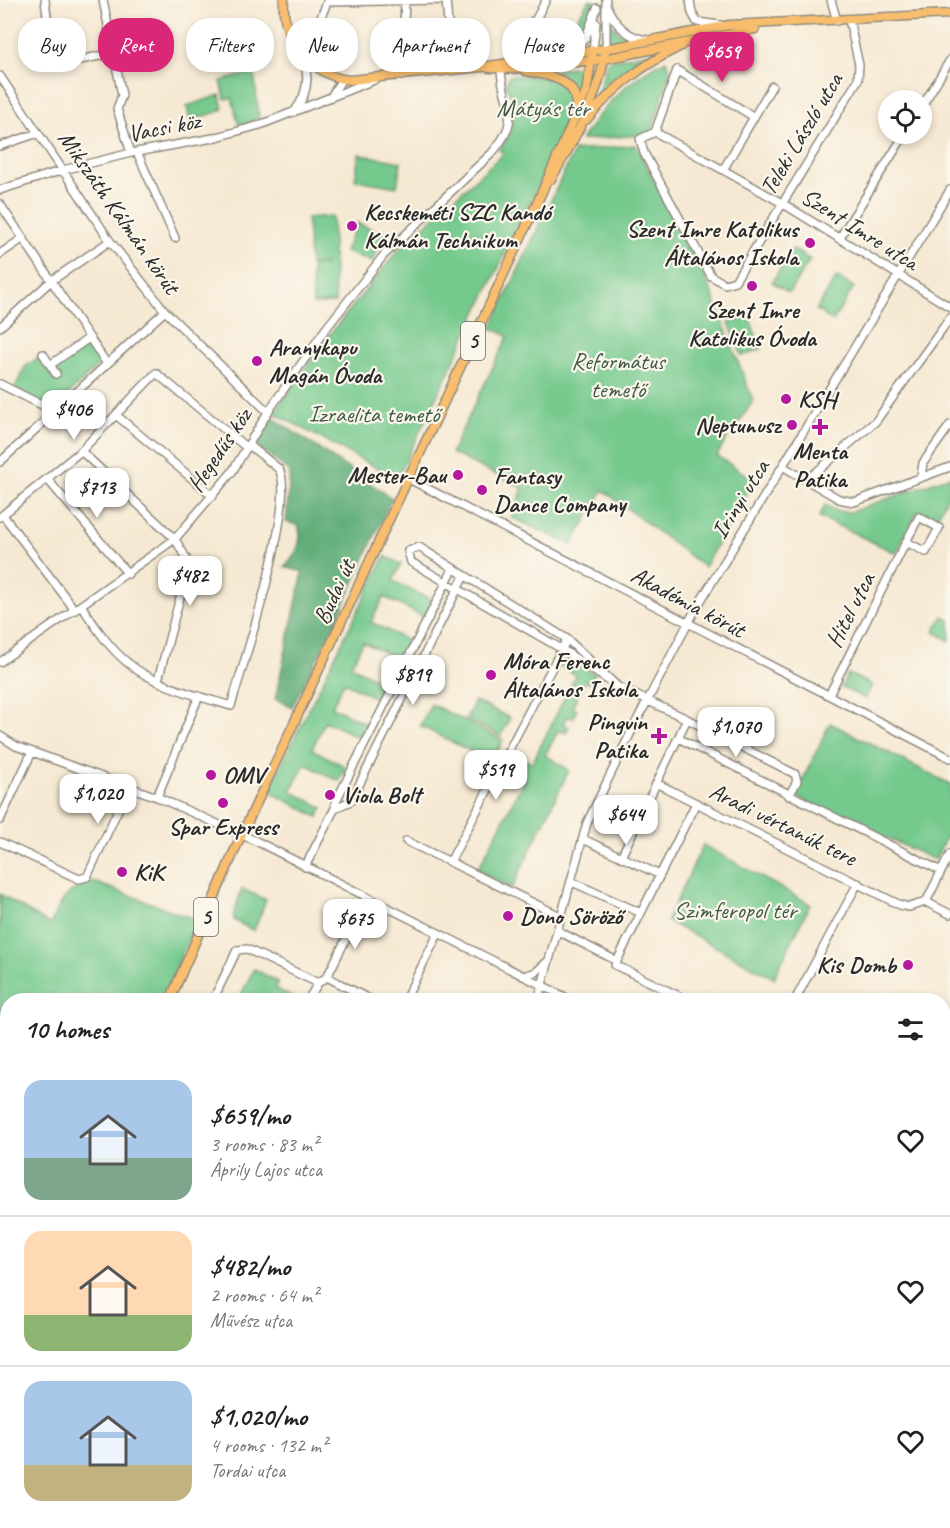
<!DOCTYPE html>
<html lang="en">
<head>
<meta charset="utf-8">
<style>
  :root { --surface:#fff; --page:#f6f6f6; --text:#222; --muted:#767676; --line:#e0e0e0; --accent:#db2777 }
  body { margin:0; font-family:Caveat,sans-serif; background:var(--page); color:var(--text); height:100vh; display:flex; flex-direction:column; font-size:22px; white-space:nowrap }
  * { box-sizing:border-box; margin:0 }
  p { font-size:20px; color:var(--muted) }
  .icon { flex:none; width:33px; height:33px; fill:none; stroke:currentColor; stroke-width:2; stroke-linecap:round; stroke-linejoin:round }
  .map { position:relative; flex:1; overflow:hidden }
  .sheet { position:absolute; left:0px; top:993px; width:951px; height:536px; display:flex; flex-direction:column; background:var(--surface); border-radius:24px 24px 0 0; box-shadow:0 3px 9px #0003 }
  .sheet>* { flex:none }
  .top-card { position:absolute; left:18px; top:18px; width:600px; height:54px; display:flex; gap:12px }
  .controls { position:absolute; left:878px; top:90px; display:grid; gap:12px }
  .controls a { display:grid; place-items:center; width:54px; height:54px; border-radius:50%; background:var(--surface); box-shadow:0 3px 9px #0003; font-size:30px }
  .price { position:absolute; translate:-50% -51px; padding:0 14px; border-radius:12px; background:#fff; color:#222; font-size:20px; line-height:39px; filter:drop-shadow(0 2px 3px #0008) }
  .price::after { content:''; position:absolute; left:50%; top:36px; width:18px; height:14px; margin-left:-9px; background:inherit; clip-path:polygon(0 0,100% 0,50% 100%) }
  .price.on { background:var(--accent); color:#fff }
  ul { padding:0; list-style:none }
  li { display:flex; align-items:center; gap:18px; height:150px; padding:0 24px }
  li+li { border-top:2px solid var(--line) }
  li span { display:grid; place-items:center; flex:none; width:168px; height:120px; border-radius:18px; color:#555 }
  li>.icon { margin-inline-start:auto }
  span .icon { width:72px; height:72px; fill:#fffc; stroke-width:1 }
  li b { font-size:26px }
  h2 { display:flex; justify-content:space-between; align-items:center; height:72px; padding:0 24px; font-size:26px }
  .tag { padding:0 21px; border-radius:24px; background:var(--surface); box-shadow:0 3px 9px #0003; font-size:21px; line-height:54px }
  .tag.on { background:var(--accent); color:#fff }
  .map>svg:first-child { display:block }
  .green { fill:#74c98d; stroke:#507a5c; stroke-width:1.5 }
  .forest { fill:#5fad78; stroke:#456c52; stroke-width:1.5 }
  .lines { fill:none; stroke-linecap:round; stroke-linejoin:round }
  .minor-casing { stroke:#908a7f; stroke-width:10 }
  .major-casing { stroke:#908a7f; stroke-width:11 }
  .minor { stroke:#fff; stroke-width:7 }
  .major { stroke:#f9be6d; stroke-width:8 }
  .poi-dot { fill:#b5179e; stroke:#fbf7ec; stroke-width:2 }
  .labels { text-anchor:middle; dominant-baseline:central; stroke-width:4.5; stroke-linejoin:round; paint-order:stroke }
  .shield { fill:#fbf7ec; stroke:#696865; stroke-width:1.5 }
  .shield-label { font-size:22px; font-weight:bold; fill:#2b2b2b }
  .park-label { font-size:24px; fill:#415a48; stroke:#fbf7ec }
  .street-label { font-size:24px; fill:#2b2b2b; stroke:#fbf7ec }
  .poi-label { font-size:24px; font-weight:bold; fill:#2b2b2b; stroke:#fbf7ec; text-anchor:start }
</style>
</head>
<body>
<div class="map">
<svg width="950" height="1528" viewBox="0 0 950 1528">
  <rect width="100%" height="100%" fill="#fbf7ec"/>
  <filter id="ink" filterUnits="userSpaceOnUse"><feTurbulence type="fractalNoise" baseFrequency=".0167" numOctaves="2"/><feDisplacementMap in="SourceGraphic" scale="12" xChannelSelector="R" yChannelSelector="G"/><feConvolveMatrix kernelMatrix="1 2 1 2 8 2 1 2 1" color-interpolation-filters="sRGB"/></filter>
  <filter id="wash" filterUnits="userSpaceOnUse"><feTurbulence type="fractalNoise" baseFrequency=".008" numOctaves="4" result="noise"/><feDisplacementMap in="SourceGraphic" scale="24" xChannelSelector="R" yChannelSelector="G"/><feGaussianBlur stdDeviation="1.35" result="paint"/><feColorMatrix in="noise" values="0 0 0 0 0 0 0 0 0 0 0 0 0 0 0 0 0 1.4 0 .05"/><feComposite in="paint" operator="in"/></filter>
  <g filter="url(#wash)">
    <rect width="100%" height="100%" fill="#f6e9d3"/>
    <path class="green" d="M589,0L594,1C591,27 580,46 555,54Z
      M609,21L618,32L631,39L609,44Z
      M660,50L624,73L597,97L607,61Z
      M666,60L671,70L652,130L639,135L581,140C604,105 628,79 666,60Z
      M588,65L578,100L555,70Z
      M254,72L259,119L239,126L232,98L225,99L221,81Z
      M509,76C541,76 572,74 572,115L397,479L274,413L322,344L400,248L504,153L499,150C517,128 517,109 506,84Z
      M220,95L223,110L190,121L187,106Z
      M636,145L710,288L753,401L738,424L736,422L717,456L754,480L704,567L603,490L572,545L511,517L523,488L451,453L508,336L491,328L574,151Z
      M359,154L401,162L397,187L355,180Z
      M332,216L335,303L313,304L311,266L326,264L310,265L307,218Z
      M356,223L383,233L372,262L345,252Z
      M793,249L810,260L789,293L772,282Z
      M837,277L854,287L833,321L816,310Z
      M749,316L761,349L742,356L729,323Z
      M86,344L101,363L51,410L13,391L25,367L39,357L55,381L61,377L54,366Z
      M950,476V492L936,519L918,511L896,553L819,517L825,505L837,511L851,512Z
      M385,556L401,564L393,581L432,600L424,617L384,597L371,622L410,642L401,660L363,642L351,666L389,685L381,701L344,682L332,707L369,725L362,739L325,721L312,749L346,767L339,781L305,764L291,791L323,808L318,817L268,791Z
      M943,616L950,620V641L934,632Z
      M561,653L595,674L590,683L585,681L572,707L577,710L573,718L567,716L563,724L569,727L566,733L559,730L545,755L569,770L512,888L477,871L523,782L507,773L516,756L532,763L576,675L556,664Z
      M848,674L872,685L866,699L841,687Z
      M475,701L510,718L501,736L466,719Z
      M431,704L503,740L492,762L420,726Z
      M830,723L950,784V828L935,860L795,796Z
      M703,845L810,904L774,978L667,921Z
      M91,881L196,920L164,1000H8V1521H309L321,1528H0V894L50,925C62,900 66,891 91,881Z
      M242,889L266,900L254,931L235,921L233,916Z
      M254,969L278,982L275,988L297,1000H244L240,996Z
      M944,1363L950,1365V1471L944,1468Z
      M526,1521H540L536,1528H486Z"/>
    <path class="forest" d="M272,417L392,498L335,624L292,707L275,699L303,572L285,567C296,555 304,541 298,525L286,522L290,472L256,445Z"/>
  </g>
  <g filter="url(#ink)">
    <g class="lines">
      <g class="minor-casing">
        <path id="minor" d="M45,0C48,25 49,46 71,62L113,53
          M103,0L122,95L117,109L131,153
          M446,0L452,70
          M690,0L692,13L697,22L720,25
          M831,0L837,21
          M327,2L446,0
          M606,5C614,23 627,38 648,40
          M606,49V0
          M593,50L596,23
          M566,53L585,39L597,8
          M305,56L328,0
          M513,62L515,35L536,19L546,0
          M0,76L110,241L165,311L268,412
          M402,76L405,0
          M332,95L342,79
          M921,108L950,60
          M294,112C309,93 311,74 300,53
          M754,117L677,70L655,132L640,139L644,153L711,276L725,284L735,281L858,80L859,65L849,20
          M655,132L782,203L950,307
          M0,146L38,133
          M137,152L175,238
          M723,170L772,86
          M0,190L63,170L131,153L213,138L260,125L374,80
          M0,204L107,364
          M839,239L905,134
          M0,254L22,239
          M0,327L51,281L110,241
          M43,354L56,374
          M50,365L89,338
          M0,384L54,411
          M116,415L213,496
          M81,451L175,539L186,558V575L158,680
          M0,462L165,311
          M784,467L839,499L854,502L950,467
          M921,476L923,463L950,425
          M409,479L950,758
          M48,480L128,574
          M807,480L876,421L950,318
          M3,515L75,610
          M0,517L81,451L156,373L247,448
          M81,605C95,626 108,647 128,663C155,686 198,696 231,706C243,664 297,502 279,469L249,445
          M0,662L175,539L232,472L268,412L324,331L384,255L492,153C524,116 503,108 501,70
          M618,687L567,639L419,547L408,551L411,562L560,648L618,687L687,719L678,738L941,871
          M829,695L906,542L919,517L939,528L926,552L906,542
          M687,719L795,774L797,781L789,796
          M0,736L16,746L157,797L258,842L571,1000
          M658,784L900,905L909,907L926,902
          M157,797L199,696
          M335,808L351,801L464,576
          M0,820L32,752
          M583,839L660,875
          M406,841L450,862
          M0,842L79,879L87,877L129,786
          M621,857L678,738
          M305,867L335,808V803L453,569
          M572,882L641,913
          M926,902L950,854
          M926,902L950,914
          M562,917L450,862L567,639
          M558,931L617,961
          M523,976L536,972L548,961
          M327,977L366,899
          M213,1000L237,950L247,949L318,983L327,977L371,1000
          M308,1000L318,983
          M405,1000L438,934
          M538,1000L587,823L634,726L694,612L950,190
          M687,1000L615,965L696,803
          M795,1000L858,883
          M944,1135L950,1138
          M944,1191L950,1194
          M944,1231L950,1234
          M944,1391L950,1374
          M944,1495L950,1482
          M272,1521L285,1528
          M736,1521L749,1528
          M429,1528L430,1521
          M596,1528L607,1521
          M900,1528L902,1521
          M927,1528L931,1521"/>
      </g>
      <g class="major-casing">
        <path id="major" d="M284,0C280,37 313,77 350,80L482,67L616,47L729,25L950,14
          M489,68L514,69L604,59L755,29
          M526,71C549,75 582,80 575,112
          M586,120C614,87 642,65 681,46
          M551,179C574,140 598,99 605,54
          M170,1000L237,845L537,203L586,92L593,50
          M0,1356L8,1355
          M0,1394L8,1396
          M0,1428L8,1402"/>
      </g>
      <use href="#minor" class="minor"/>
      <use href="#major" class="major"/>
    </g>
  </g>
  <g class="poi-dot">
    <circle cx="352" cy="226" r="6"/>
    <circle cx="810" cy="243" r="6"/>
    <circle cx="752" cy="286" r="6"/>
    <circle cx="257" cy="361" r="6"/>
    <circle cx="786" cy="399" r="6"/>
    <circle cx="792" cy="425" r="6"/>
    <path d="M817 418h6v6h6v6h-6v6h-6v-6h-6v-6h6z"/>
    <circle cx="458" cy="475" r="6"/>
    <circle cx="482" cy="490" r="6"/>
    <circle cx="491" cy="675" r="6"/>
    <path d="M656 727h6v6h6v6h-6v6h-6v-6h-6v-6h6z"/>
    <circle cx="211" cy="775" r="6"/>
    <circle cx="330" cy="795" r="6"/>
    <circle cx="223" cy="803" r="6"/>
    <circle cx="122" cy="872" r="6"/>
    <circle cx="508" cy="916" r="6"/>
    <circle cx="908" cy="965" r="6"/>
  </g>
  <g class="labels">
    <g class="shield">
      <rect x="461" y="322" width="24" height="38" rx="4.5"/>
      <rect x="194" y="898" width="24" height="38" rx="4.5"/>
    </g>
    <g class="shield-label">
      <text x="473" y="341">5</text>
      <text x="206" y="917">5</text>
    </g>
    <g class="park-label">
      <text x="543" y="108">Mátyás tér</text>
      <text x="618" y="361">Református<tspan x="618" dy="28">temető</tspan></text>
      <text x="374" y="414">Izraelita temető</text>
      <text x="735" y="910">Szimferopol tér</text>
    </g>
    <g class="street-label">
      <text transform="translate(164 127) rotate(-11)">Vacsi köz</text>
      <text transform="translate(801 134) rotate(-59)">Teleki László utca</text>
      <text transform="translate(119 212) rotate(55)">Mikszáth Kálmán körút</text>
      <text transform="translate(860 229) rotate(32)">Szent Imre utca</text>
      <text transform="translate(219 450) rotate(-56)">Hegedűs köz</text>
      <text transform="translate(740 499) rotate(-58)">Irinyi utca</text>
      <text transform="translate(334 592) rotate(-65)">Budai út</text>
      <text transform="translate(688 602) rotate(28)">Akadémia körút</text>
      <text transform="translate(850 610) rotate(-63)">Hitel utca</text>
      <text transform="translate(783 824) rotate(26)">Aradi vértanúk tere</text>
    </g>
    <g class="poi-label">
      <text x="364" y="212">Kecskeméti SZC Kandó<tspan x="364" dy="28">Kálmán Technikum</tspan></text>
      <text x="798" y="229" text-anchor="end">Szent Imre Katolikus<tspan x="798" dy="28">Általános Iskola</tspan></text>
      <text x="752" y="310" text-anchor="middle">Szent Imre<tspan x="752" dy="28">Katolikus Óvoda</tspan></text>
      <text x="269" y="347">Aranykapu<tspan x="269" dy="28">Magán Óvoda</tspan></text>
      <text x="798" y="399">KSH</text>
      <text x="780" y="425" text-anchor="end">Neptunusz</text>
      <text x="820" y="451" text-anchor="middle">Menta<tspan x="820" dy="28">Patika</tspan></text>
      <text x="446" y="475" text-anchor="end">Mester-Bau</text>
      <text x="494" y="476">Fantasy<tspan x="494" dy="28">Dance Company</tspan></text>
      <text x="503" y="661">Móra Ferenc<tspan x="503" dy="28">Általános Iskola</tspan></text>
      <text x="647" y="722" text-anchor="end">Pingvin<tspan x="647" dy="28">Patika</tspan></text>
      <text x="223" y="775">OMV</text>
      <text x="342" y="795">Viola Bolt</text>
      <text x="223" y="827" text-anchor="middle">Spar Express</text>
      <text x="134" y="872">KiK</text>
      <text x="520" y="916">Dono Söröző</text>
      <text x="896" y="965" text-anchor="end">Kis Domb</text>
    </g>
  </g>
</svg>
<div class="controls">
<a><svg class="icon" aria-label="locate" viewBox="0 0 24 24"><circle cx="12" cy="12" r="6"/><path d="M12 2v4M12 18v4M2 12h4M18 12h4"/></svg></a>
</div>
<b class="price on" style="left:722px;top:83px">$659</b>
<b class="price" style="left:74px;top:441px">$406</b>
<b class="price" style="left:97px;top:519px">$713</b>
<b class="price" style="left:190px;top:607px">$482</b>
<b class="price" style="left:413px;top:706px">$819</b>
<b class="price" style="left:736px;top:758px">$1,070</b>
<b class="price" style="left:496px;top:801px">$519</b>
<b class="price" style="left:98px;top:825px">$1,020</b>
<b class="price" style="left:626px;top:846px">$644</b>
<b class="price" style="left:355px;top:950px">$675</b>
<div class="top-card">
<a class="tag">Buy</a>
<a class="tag on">Rent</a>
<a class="tag">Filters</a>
<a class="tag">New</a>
<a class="tag">Apartment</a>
<a class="tag">House</a>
</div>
<section class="sheet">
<h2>10 homes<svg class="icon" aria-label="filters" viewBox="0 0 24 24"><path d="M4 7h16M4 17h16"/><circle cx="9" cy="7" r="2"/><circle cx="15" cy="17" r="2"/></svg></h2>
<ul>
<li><span style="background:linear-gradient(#a9c7e8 65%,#7fa58c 0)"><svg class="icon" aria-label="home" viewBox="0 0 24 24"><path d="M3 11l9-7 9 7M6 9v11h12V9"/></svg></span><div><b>$659/mo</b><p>3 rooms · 83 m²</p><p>Áprily Lajos utca</p></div><svg class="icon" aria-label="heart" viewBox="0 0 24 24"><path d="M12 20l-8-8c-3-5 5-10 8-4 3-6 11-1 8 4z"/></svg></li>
<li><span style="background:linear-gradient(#ffd9b3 70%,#8fb573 0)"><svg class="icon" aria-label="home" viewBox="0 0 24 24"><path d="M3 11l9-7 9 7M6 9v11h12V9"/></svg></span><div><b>$482/mo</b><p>2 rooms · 64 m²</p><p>Művész utca</p></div><svg class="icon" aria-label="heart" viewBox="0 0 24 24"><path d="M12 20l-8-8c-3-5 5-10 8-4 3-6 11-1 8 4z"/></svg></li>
<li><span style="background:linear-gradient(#a9c7e8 70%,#c2b280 0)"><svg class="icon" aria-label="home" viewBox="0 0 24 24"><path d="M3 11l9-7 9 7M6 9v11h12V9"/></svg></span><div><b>$1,020/mo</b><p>4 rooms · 132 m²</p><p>Tordai utca</p></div><svg class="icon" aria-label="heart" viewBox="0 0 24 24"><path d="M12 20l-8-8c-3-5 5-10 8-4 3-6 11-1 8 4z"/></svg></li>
</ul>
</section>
</div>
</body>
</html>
